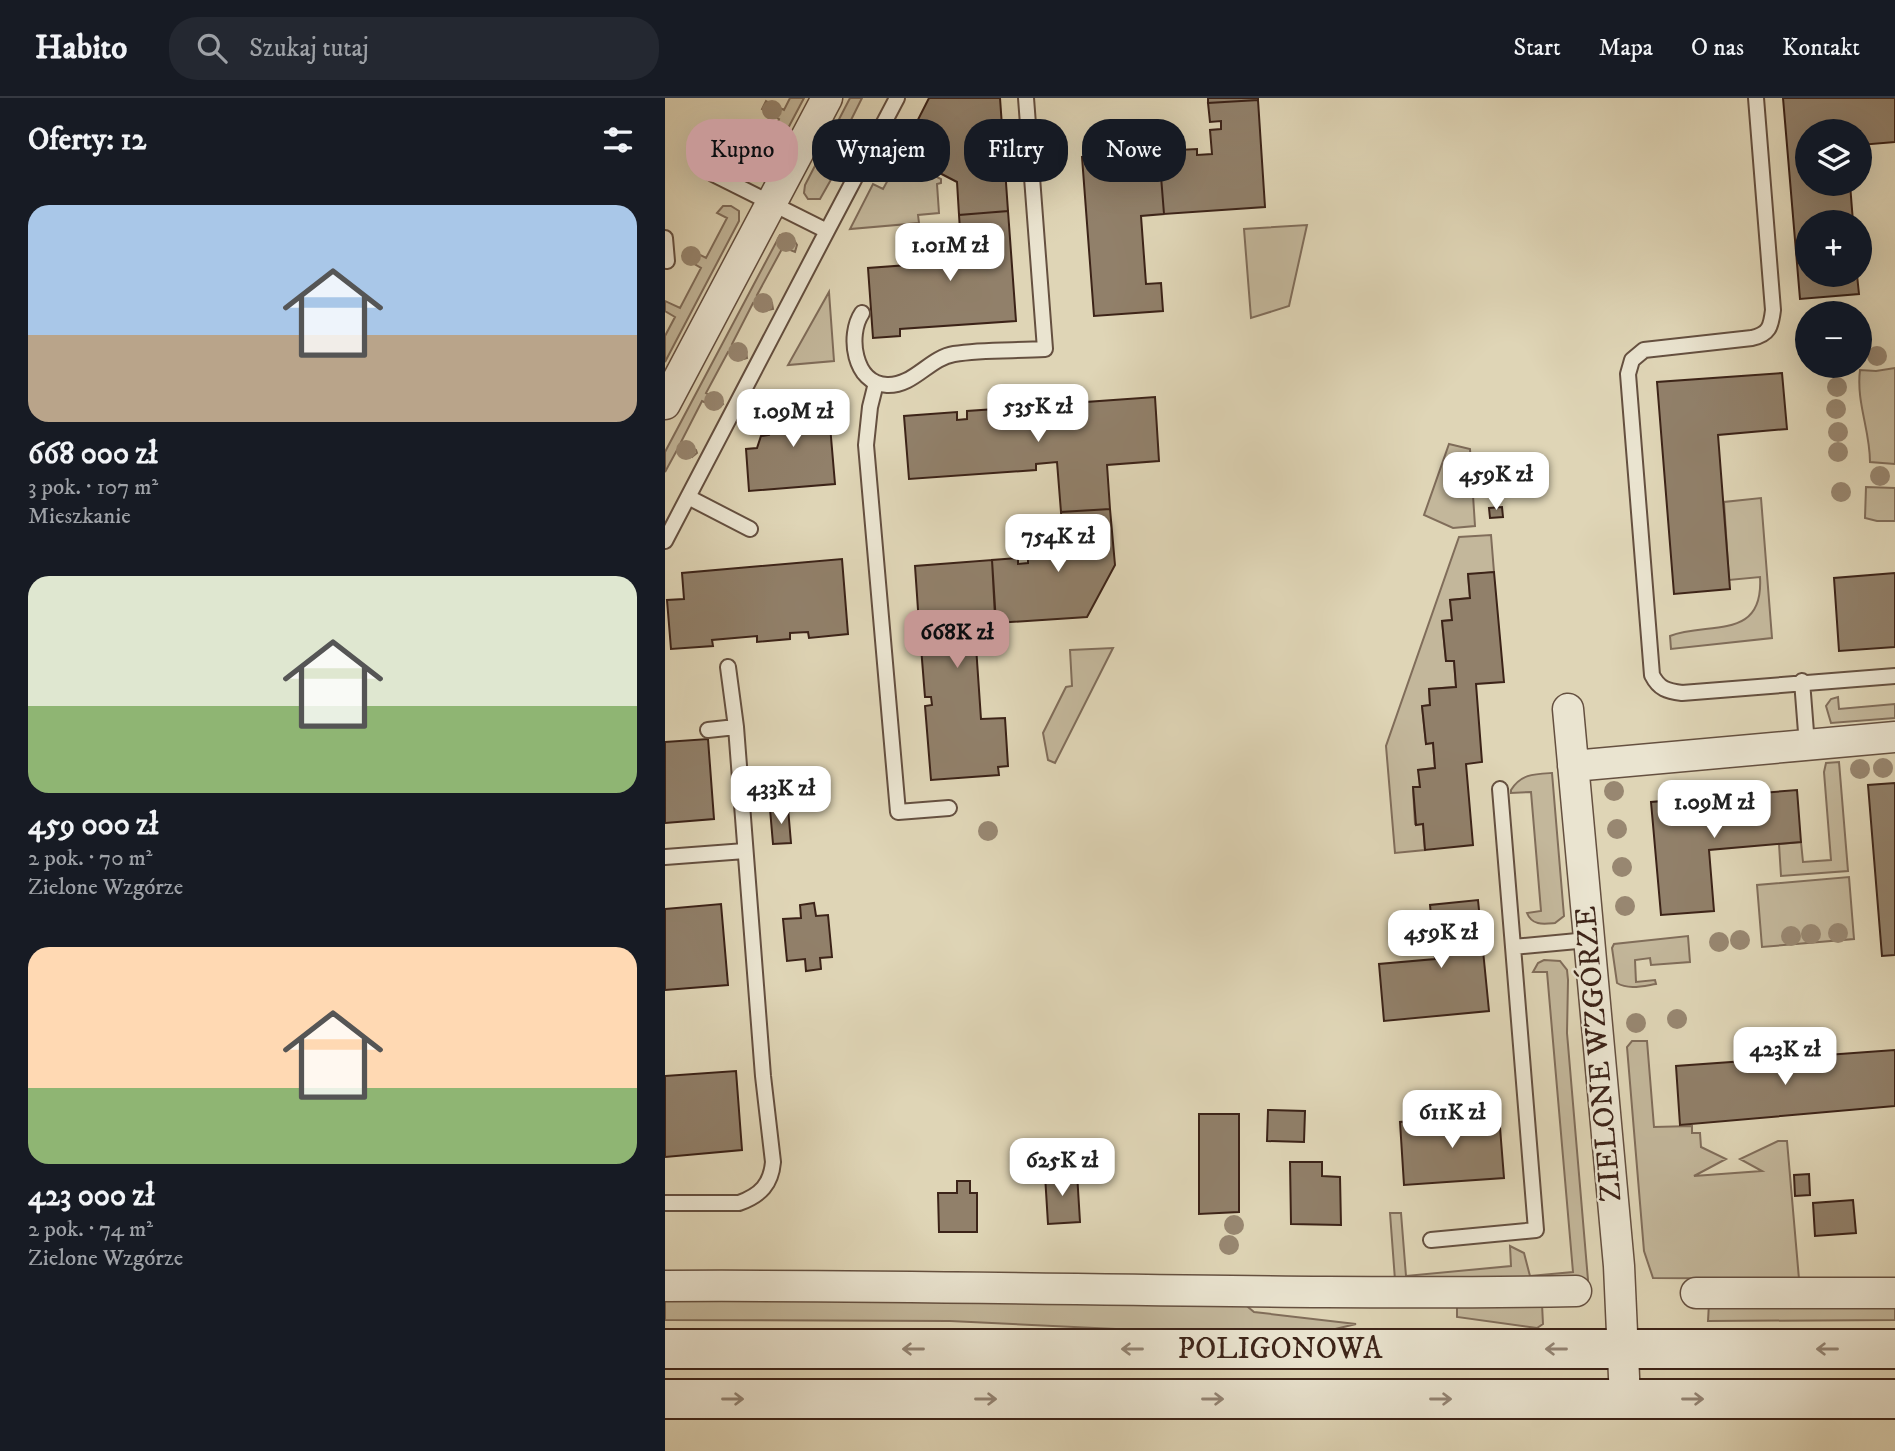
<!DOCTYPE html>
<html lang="pl">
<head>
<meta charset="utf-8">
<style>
  :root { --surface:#171b24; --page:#242831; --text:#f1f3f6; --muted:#9ea1a6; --line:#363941; --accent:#c59692 }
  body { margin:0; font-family:"IM FELL DW Pica",serif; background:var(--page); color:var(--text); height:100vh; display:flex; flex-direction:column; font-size:26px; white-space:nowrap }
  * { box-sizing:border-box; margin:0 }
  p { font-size:23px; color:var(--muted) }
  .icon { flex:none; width:38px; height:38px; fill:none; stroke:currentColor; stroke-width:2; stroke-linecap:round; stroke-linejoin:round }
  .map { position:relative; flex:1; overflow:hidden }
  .side { display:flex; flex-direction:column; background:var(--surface); width:665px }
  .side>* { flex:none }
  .hud { position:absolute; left:21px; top:21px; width:665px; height:63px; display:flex; gap:14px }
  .controls { position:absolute; left:1130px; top:21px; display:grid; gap:14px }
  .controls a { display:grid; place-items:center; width:77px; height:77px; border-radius:50%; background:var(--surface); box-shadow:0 7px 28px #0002; font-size:35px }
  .price { position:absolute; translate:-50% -60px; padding:0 16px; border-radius:14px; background:#fff; color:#222; font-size:23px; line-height:46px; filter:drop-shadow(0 2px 4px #0008) }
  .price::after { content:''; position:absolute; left:50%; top:42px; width:21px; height:16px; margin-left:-10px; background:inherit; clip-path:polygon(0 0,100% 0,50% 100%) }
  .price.active { background:var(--accent); color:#111 }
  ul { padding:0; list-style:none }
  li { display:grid; align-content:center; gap:14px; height:371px; padding:0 28px }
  li span { display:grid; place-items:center; height:217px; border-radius:21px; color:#555 }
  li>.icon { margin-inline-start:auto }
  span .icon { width:126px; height:126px; fill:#fffc; stroke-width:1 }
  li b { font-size:30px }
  h2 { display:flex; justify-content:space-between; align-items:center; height:84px; padding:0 28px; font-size:30px }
  .tag { padding:0 24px; border-radius:28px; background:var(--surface); box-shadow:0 7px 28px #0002; font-size:24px; line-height:63px }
  .tag.active { background:var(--accent); color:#111 }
  header { display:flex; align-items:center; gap:42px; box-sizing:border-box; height:98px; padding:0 35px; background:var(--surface); border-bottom:2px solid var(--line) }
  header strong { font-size:33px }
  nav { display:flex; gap:38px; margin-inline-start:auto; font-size:24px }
  .search { width:490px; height:63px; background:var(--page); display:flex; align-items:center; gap:18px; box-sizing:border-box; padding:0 24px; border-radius:28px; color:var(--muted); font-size:26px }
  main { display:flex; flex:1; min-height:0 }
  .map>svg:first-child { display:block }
  .green { fill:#c3b79b; stroke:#806d5a; stroke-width:2 }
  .building { fill:#91806a; stroke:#3c2318; stroke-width:2 }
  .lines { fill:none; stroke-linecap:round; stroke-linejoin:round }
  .lane-casing { stroke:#655040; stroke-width:18 }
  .street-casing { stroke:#655040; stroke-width:33 }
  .secondary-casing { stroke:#3c2318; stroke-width:42 }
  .lane { stroke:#eae4d0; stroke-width:14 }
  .street { stroke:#eae4d0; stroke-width:30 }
  .secondary { stroke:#eae4d0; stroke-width:38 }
  .tree { fill:#988771 }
  .oneway { stroke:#938474 }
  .labels { text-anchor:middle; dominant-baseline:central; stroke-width:5; stroke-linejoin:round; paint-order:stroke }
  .street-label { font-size:30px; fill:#3c2318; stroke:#eae4d0 }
</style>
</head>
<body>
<header>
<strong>Habito</strong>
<div class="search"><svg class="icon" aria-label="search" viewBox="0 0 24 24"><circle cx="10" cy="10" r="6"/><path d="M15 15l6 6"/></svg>Szukaj tutaj</div>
<nav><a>Start</a><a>Mapa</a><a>O nas</a><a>Kontakt</a></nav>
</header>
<main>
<section class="side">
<h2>Oferty: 12<svg class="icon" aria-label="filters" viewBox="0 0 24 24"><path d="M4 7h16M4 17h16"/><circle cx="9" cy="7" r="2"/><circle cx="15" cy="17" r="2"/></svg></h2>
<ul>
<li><span style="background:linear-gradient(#a9c7e8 60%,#b9a48a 0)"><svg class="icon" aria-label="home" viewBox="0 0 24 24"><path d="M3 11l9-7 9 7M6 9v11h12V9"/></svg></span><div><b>668 000 zł</b><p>3 pok. · 107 m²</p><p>Mieszkanie</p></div></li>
<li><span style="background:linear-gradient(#dfe7d0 60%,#8fb573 0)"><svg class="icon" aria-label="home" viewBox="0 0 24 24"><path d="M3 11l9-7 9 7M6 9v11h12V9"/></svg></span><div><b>459 000 zł</b><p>2 pok. · 70 m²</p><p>Zielone Wzgórze</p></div></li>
<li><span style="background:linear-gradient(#ffd9b3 65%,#8fb573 0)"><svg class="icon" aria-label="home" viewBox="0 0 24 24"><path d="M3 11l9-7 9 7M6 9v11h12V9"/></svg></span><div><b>423 000 zł</b><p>2 pok. · 74 m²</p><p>Zielone Wzgórze</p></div></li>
</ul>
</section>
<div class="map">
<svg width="1230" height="1353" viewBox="0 0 1230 1353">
  <rect width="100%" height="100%" fill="#dfd5b6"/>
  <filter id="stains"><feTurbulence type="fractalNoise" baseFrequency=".00286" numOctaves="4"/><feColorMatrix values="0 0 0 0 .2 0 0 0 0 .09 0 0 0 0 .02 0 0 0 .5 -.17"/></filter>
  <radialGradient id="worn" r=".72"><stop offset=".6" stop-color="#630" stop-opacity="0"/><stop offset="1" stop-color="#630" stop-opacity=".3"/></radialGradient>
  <path class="green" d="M125,0H139L102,70C93,78 82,73 80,62L83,57L92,61L114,21L97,11L101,3L119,12Z
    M185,0H197L178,38L190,44L192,51L183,67L176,64L155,101H143L139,95L140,87Z
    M235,60L276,81V85L272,86L274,115L253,117L254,125L185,131L208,86L218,91Z
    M58,108H66L74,113V123L0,264V238L10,219L0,213V203L15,210L36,170L19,160L24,151L41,160L62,120L52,115Z
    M642,127L624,208L586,220L579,131Z
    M115,137L127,139L132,147L130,154L118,149L92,197L107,205L108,211L103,212L88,205L67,246L81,254L82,260L79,261L63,254L41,295L56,303L58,306L53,310L37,303L16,344L31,352L32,355L27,359L12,352L0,374V354Z
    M164,194L169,263L123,267Z
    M1230,270V366L1205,364C1205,332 1191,304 1195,272L1211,273Z
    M784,346L805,351L810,428L788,430L759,417Z
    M1201,389L1230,390V423H1212L1200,420Z
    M1096,400L1107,540L1006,551L1005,538C1042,523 1099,544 1095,479L1064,482L1059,404Z
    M826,437L829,474L803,477L805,500L785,502L787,522L777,523L781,563H789L791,589L764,591L765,607L757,608L761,645H768L770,670L754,672L755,689L748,690L750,726H758L760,752L730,755L721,648L794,439Z
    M448,550L390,665L383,662L378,635L401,589L407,588L405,552Z
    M1173,599L1174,611L1230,606V620L1166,625L1161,608L1166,601Z
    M1174,664L1183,773L1116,778L1114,746L1136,744L1138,764L1166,762L1159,674L1161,665Z
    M887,675L899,818L890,825C879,826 867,828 862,815L876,813L866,694L846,695V692C856,676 869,676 887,675Z
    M1184,779L1189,841L1097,849L1092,787Z
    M1023,838L1025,864L986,867L985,860L970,862L971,884L990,882L991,886C978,888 963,892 952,885L947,850L949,846Z
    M879,862L895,863L902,872L903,882L902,935L923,1182H730L725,1115H736L741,1178L846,1168L845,1148L859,1155L865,1178L908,1174L882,874H868L873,865Z
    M967,943H982L989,1029L1027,1028V1035H1035L1036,1049L1061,1061L1029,1078L1097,1073L1075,1061L1113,1043H1122L1134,1181L988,1180L979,1153L962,949Z
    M0,1201L577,1204L589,1214L691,1226L662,1233L535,1235L285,1223L0,1222Z
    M1230,1204V1222L1043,1223L1044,1205Z
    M877,1206L878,1226L872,1230L792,1219V1207Z"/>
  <path class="building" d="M264,0H335L343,113L294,117L292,84L236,55Z
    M543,0H593V2L543,5Z
    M1118,0H1230V44L1195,47V33H1143V86H1185L1188,124H1143V177H1192L1194,196L1135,201Z
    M593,2L600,109L499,116L494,53L532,51V57L547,56L545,32L556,31V23L545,24L543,5Z
    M494,53L499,116L476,118L481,186L496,185L498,213L429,218L417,59Z
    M343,113L351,223L235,231V238L208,240L203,170L297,163L294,117Z
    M1117,275L1122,331L1053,337L1065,491L1009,496L992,284Z
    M490,299L494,363L442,367L445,411L396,414L392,364L371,366V372L244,381L239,318L292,314V322L302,321V313L415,305V313L422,312L421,304Z
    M163,304L170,386L84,393L81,351L92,350L96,338L104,337L101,310Z
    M837,409L838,419L825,420L824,410Z
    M445,411L450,467L422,519L331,525L327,462L353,460V466L363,465V459L393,457V464H399L396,414Z
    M177,461L183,536L144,540L143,534L125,535V541L92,544V538L47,542L48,548L6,551L2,502L19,501L17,475Z
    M327,462L330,518L309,519L316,621L340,620L343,668L333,669L334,677L266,682L260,608L267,607L266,599H260L256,549H263L262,541H255L250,468Z
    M829,474L839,584L811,586L817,664L801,666L808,747L760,752L758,726L751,727L748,689H755L753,672L770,670L768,645L761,646L757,608L765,607L764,591L791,589L789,563H781L777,523L787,522L785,502L805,500L803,476Z
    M1230,475V549L1174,553L1169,480Z
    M43,641L49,721L0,725V644Z
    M1230,685V857L1217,858L1203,687Z
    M1132,692L1136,744L1044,752L1049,813L996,817L986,704Z
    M123,710L126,745L108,746L105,711Z
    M813,802L824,913L719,923L714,866L770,861L765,807Z
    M149,805L151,818L163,817L167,859L155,860L156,871L141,873L140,861L122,863L118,821L136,820L135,807Z
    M56,806L63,887L0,892V811Z
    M1230,952V1008L1015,1027L1011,968Z
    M71,973L77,1052L0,1059V978Z
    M603,1012L640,1013L639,1044L602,1043Z
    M534,1016H574V1114L534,1116Z
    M834,1017L839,1080L739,1087L735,1024Z
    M625,1064H657V1078L675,1079L676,1127L626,1126Z
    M412,1075L415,1124L383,1126L380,1077Z
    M1144,1076L1145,1097L1130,1098L1129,1077Z
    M292,1083H305V1095H312V1134H274L273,1095H292Z
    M1188,1102L1191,1135L1150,1138L1148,1105Z"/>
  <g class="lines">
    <g class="lane-casing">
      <path id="lane" d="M1091,0L1108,212C1106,229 1104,236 1087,240L979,252L967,262L963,276L987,577C994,591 1002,593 1017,595L1230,578
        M162,133L232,0
        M0,140L2,163
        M197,215C182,237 189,286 222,287C249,288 264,260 289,256C318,251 351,253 380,251L361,0
        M211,285L205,309L201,347L233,714L284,710
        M23,399L85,431
        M0,443L162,133L48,76
        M63,569L71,629
        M1137,583L1142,647
        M835,691L848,849
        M0,759L80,753
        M0,1105H74C96,1097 106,1086 108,1064L98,978L71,629L43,632
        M766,1142L871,1132L848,849L923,842"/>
    </g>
    <g class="street-casing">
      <path id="street" d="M0,306L162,0
        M903,611L954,1168L960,1301
        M908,668L1230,639
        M0,1188C304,1186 607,1198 911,1193
        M1031,1195H1230"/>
    </g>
    <g class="secondary-casing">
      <path id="secondary" d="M0,1251H1230
        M0,1301H1230"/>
    </g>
    <use href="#lane" class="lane"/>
    <use href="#street" class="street"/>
    <use href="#secondary" class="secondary"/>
  </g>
  <g class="tree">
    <circle cx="107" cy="12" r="10"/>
    <circle cx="84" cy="62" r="10"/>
    <circle cx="121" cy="144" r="10"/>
    <circle cx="26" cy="158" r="10"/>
    <circle cx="98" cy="205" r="10"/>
    <circle cx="73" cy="254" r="10"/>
    <circle cx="1212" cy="258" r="10"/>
    <circle cx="1172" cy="289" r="10"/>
    <circle cx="49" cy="303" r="10"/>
    <circle cx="1171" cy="311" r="10"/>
    <circle cx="1173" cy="334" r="10"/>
    <circle cx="21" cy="352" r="10"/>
    <circle cx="1173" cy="354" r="10"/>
    <circle cx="1215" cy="378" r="10"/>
    <circle cx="1176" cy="394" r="10"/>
    <circle cx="1218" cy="670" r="10"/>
    <circle cx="1195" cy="671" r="10"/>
    <circle cx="949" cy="693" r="10"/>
    <circle cx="952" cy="731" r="10"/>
    <circle cx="323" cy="733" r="10"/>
    <circle cx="957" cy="769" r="10"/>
    <circle cx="960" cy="808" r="10"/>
    <circle cx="1173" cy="835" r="10"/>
    <circle cx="1146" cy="836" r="10"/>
    <circle cx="1126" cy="838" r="10"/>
    <circle cx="1075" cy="842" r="10"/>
    <circle cx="1054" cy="844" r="10"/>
    <circle cx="1012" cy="921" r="10"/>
    <circle cx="971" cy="925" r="10"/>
    <circle cx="569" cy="1127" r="10"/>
    <circle cx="564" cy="1147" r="10"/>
  </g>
  <defs><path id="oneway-shaft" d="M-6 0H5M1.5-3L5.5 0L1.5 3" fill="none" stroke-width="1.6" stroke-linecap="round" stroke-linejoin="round" transform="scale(1.75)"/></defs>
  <g class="oneway">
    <use href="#oneway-shaft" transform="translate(248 1251) rotate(180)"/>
    <use href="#oneway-shaft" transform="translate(467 1251) rotate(180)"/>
    <use href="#oneway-shaft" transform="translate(891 1251) rotate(180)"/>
    <use href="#oneway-shaft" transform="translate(1162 1251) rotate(-180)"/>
    <use href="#oneway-shaft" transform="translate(68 1301)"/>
    <use href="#oneway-shaft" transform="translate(321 1301)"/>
    <use href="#oneway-shaft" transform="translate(548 1301)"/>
    <use href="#oneway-shaft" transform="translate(776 1301)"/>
    <use href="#oneway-shaft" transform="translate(1028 1301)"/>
  </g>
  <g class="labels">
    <g class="street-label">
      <text transform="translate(934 956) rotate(-95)">ZIELONE WZGÓRZE</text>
      <text x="615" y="1251">POLIGONOWA</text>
    </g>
  </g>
  <rect width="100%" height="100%" filter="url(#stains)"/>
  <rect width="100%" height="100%" fill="url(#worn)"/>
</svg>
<div class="controls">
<a><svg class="icon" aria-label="layers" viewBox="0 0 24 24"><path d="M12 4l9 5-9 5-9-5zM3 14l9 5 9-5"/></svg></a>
<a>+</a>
<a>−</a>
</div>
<b class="price" style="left:285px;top:185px">1.01M zł</b>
<b class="price" style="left:373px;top:346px">535K zł</b>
<b class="price" style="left:128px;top:351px">1.09M zł</b>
<b class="price" style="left:831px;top:414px">459K zł</b>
<b class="price" style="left:393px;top:476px">754K zł</b>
<b class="price active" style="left:292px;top:572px">668K zł</b>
<b class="price" style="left:116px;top:728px">433K zł</b>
<b class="price" style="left:1049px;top:742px">1.09M zł</b>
<b class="price" style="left:776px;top:872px">459K zł</b>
<b class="price" style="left:1120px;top:989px">423K zł</b>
<b class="price" style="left:787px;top:1052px">611K zł</b>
<b class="price" style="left:397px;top:1100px">625K zł</b>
<div class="hud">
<a class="tag active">Kupno</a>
<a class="tag">Wynajem</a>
<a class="tag">Filtry</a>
<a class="tag">Nowe</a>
</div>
</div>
</main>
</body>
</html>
